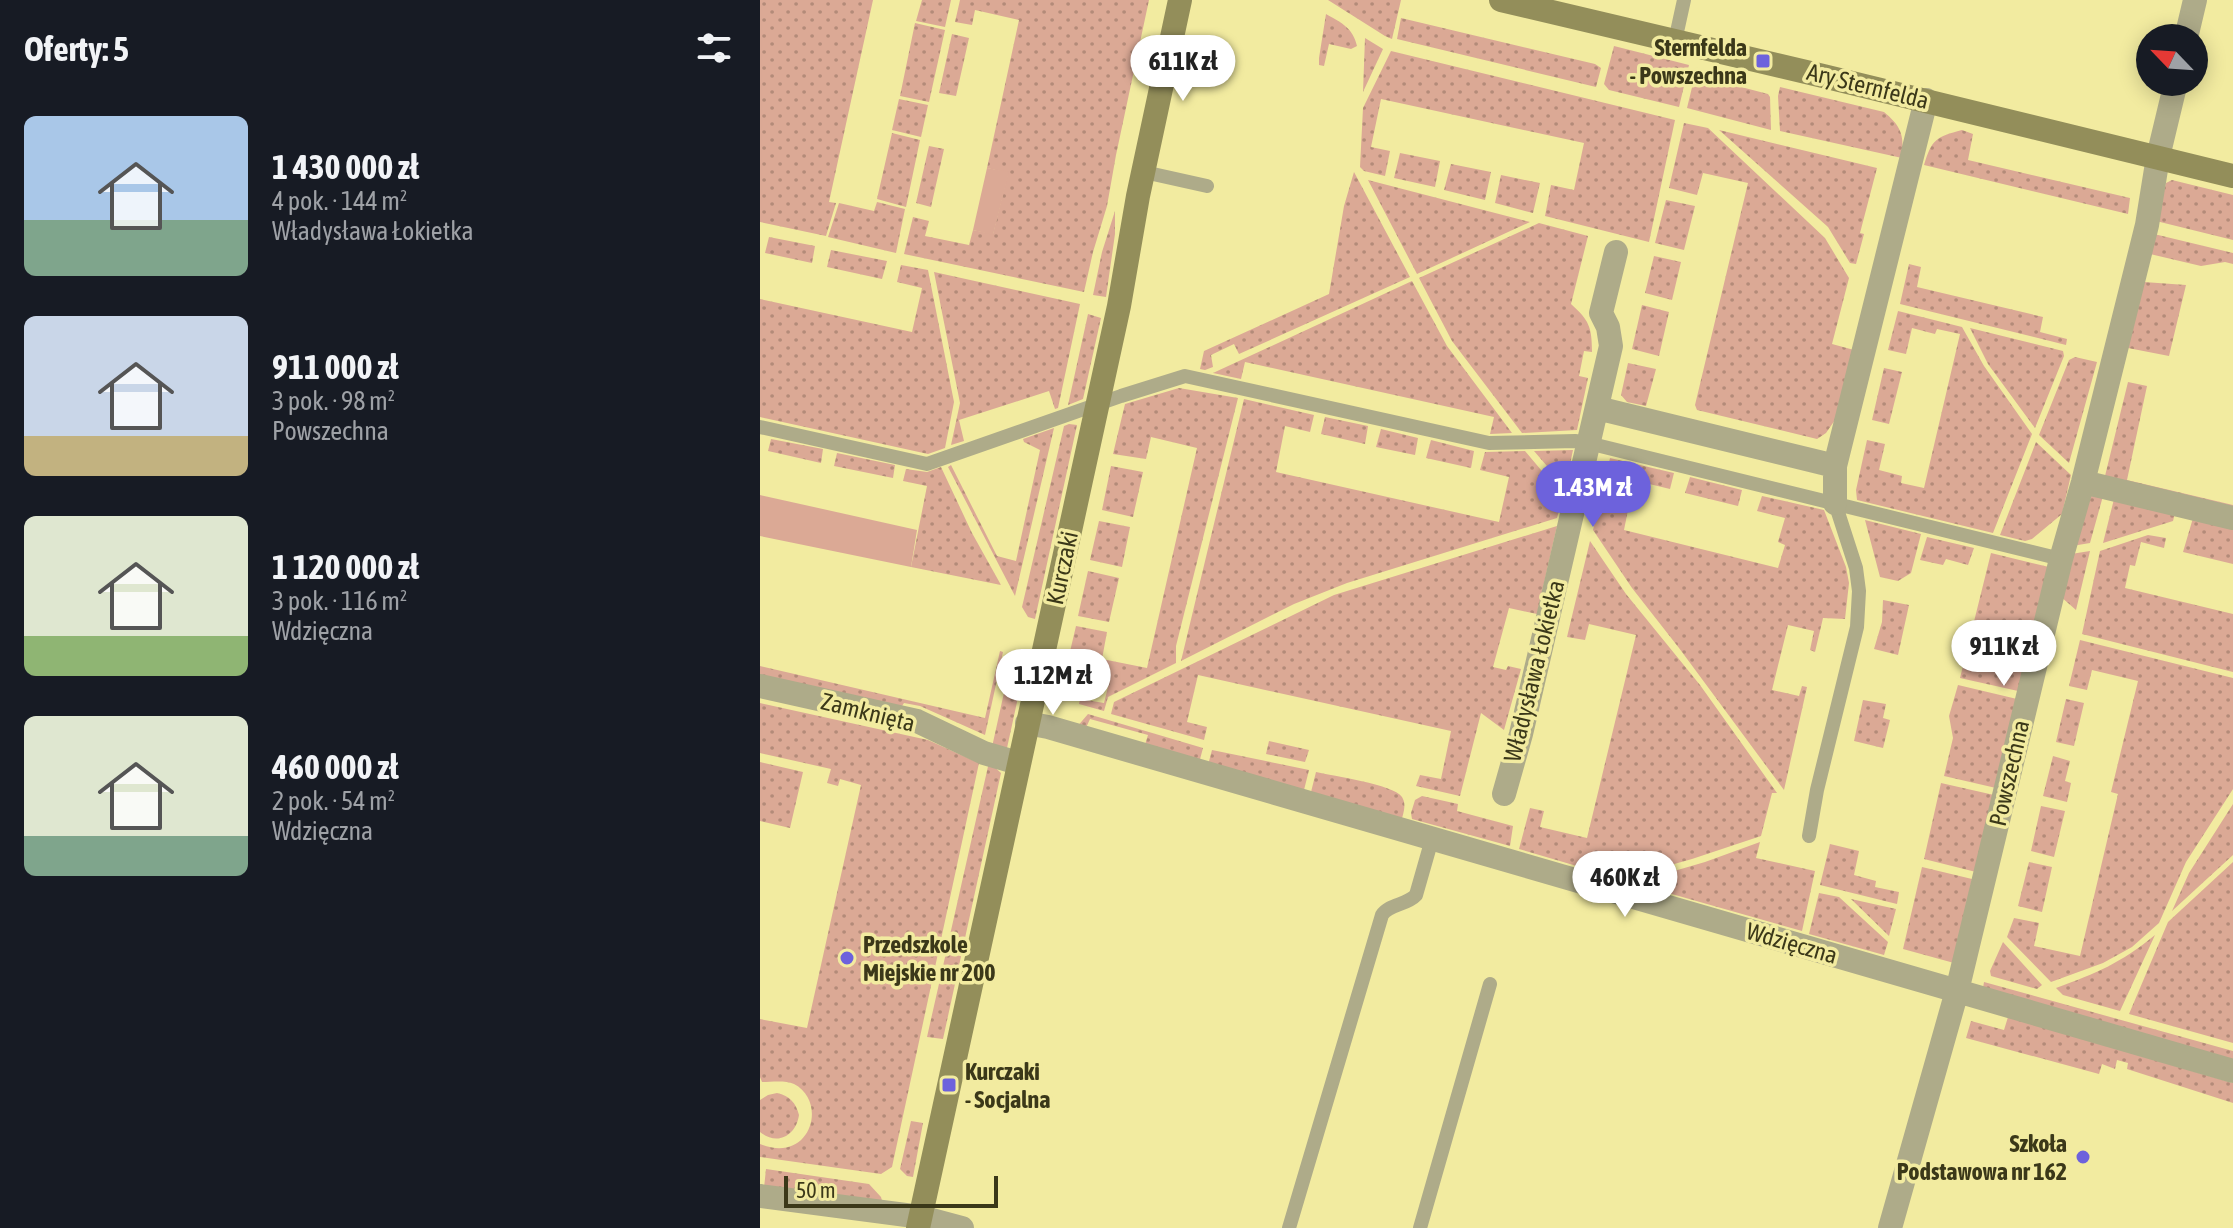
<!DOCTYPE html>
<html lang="pl">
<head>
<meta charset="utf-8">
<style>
  :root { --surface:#171b24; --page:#20242c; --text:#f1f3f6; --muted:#9ea1a6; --accent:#6d62dc }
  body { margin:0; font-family:"Asap Condensed",sans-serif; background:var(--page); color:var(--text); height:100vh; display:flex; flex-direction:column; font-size:30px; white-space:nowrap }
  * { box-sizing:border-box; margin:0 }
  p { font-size:26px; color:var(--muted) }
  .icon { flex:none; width:44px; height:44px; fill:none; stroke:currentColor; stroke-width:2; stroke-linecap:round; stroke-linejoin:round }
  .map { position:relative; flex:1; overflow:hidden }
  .side { display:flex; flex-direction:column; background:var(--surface); width:760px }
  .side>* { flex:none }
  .needle { width:52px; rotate:295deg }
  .tools { position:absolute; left:1376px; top:24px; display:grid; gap:16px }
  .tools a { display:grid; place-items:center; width:72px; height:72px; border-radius:50%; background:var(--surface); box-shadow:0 4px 20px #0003; font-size:40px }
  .scale { position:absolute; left:24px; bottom:20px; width:214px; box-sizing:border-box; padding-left:8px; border:4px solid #3b3819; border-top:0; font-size:22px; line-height:28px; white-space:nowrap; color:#3b3819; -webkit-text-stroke:6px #f2eba0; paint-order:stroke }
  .price { position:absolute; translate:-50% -68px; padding:0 18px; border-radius:28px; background:#fff; color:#222; font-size:26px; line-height:52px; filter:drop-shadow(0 2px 4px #0008) }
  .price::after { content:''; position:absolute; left:50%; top:48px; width:24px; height:18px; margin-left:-12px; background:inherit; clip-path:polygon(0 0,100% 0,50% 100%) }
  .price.active { background:var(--accent); color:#fff }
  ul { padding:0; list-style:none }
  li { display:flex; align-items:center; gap:24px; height:200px; padding:0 24px }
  li span { display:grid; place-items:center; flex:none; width:224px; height:160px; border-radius:12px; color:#555 }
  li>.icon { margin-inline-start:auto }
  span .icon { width:96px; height:96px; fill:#fffc; stroke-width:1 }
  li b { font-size:34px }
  h2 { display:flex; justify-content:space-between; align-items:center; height:96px; padding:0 24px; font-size:34px }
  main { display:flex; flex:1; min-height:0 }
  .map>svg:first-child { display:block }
  .grass { fill:url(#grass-dots) }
  .garden { fill:#dba995 }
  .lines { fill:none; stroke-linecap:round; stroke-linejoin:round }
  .lane { stroke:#aeab89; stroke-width:14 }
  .street { stroke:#aeab89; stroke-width:24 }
  .secondary { stroke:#938e5a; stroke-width:24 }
  .poi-dot { fill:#6d62dc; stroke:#f2eba0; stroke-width:3 }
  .labels { text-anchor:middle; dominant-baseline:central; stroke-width:7; stroke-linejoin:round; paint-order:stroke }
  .poi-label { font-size:24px; font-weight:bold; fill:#3b3819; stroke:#f2eba0; text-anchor:end }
  .street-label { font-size:24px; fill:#3b3819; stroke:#f2eba0 }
</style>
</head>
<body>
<main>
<section class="side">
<h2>Oferty: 5<svg class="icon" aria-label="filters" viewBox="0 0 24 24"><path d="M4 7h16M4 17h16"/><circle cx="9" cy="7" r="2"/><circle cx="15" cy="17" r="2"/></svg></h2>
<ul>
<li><span style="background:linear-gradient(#a9c7e8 65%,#7fa58c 0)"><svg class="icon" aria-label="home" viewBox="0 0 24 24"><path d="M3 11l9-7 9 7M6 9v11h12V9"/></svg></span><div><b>1 430 000 zł</b><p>4 pok. · 144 m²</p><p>Władysława Łokietka</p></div></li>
<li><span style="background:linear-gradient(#c9d6e8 75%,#c2b280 0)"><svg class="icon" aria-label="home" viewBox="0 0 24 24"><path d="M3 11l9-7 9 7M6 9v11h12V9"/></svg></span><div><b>911 000 zł</b><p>3 pok. · 98 m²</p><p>Powszechna</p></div></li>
<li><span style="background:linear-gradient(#dfe7d0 75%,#8fb573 0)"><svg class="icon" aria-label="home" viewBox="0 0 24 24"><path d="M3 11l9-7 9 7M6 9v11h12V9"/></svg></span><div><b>1 120 000 zł</b><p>3 pok. · 116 m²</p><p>Wdzięczna</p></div></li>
<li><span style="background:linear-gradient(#dfe7d0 75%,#7fa58c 0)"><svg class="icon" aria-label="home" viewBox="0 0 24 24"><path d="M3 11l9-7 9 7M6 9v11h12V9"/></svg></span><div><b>460 000 zł</b><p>2 pok. · 54 m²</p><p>Wdzięczna</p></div></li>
</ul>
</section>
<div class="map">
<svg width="1473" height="1228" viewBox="0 0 1473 1228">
  <defs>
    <pattern id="grass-dots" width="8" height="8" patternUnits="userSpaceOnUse" patternTransform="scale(2)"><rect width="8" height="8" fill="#dba995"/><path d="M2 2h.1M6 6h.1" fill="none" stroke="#b38b79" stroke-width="1.8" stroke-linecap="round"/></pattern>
  </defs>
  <rect width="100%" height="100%" fill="#f2eba0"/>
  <path class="grass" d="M0,0H113L69,202L76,203L66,236L0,222Z
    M162,0H191L185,27L156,21Z
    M200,0H389L356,155L347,206L333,252L324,292L144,254L153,217L169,221L165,236L209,245L213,230L233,234L248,173L227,168L259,20L215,10L212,25L195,22Z
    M568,0H641L632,39L625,36Z
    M566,14C582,23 593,28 597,46L591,49L569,44L564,66L559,65V58Z
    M641,18L835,64L841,68L836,87L637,39Z
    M155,23L185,30L169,102L140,96Z
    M192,34L209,38L196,96L179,93Z
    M605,38L623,49L603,92Z
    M854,46L929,65L919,107L849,90L844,84Z
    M631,51L915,120L889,242L785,216L791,185L814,190L824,143L621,99L611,147L630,151L625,176L604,171L600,167L603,108Z
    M935,75L1008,94L1010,97L1011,130L927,108Z
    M1020,87L1124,112C1142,127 1144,135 1142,158L1020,131L1018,96Z
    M139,99L168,105L161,137L132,130Z
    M924,123L948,128L1065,238L1089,278L1072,344L1094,350L1075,420L1066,433L1057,439L937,410L935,405L988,183L943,173L937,195L909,188Z
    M959,130L1117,168L1100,233L1104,234L1096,264L1090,263L1068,227Z
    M1202,130L1213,134L1208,160L1370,198L1368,214L1164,165C1172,139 1176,137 1202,130Z
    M132,133L160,140L146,207L117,199Z
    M169,146L184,149L171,207L156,203Z
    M640,153L680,161L675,187L634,178Z
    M691,164L731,172L725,200L684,190Z
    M594,172L650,277L479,354L474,344L451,355L453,367L445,370L440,369L444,351L569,294L584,206Z
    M741,175L780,183L773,213L735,203Z
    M608,180L770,222L657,274Z
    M1412,180L1473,195V240L1396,221L1406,183Z
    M906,200L935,206L924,250L895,243Z
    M117,202L145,209L136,253L68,237L79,203L114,211Z
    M355,211V234L346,297L333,295L342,252Z
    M779,223L828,236L811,304C829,320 832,327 832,352L824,351L819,376L828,378L817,430L762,433L692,341L659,278Z
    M1394,234L1473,253V264L1465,262L1441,266L1390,254Z
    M9,237L55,246L52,263L5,253Z
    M71,250L127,261L122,279L67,267Z
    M894,256L921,262L912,300L885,293Z
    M1149,264L1161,267L1157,287L1283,317L1280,332L1307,339L1306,345L1140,304Z
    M141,265L168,270L194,402L185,448L168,454L0,417V299L152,332L162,288L137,282Z
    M174,272L320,304L298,408L295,409L289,391L199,420L204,441L191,445L200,403Z
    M652,281L687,346L752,433L730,434L734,417L485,362L481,379L453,373Z
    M1384,282L1426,285L1409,356L1368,348Z
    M882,305L909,312L899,356L872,349Z
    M1138,311L1202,327L1224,366L1272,434L1233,533L1097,500L1096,490L1107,440L1125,444L1119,470L1142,476L1141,483L1164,488L1200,334L1177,329L1175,334L1152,328L1146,354L1128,350Z
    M328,314L341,318L323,399L308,405Z
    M1210,328L1303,351L1304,356L1275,428L1228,364Z
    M1315,357L1337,362L1309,463L1279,435L1309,360Z
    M868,363L896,369L886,406L867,402L861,395Z
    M1124,368L1142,372L1129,424L1112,420Z
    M1368,382L1387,386L1367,480L1473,505V509L1345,476Z
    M419,388L478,398L416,646V663L348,697L344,711L319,704L320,699L344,703L350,679L342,677V670L308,660L316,626L347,632L342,659L387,668L437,448L391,437L386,459L353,454L365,404Z
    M484,399L554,415L550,432L525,426L516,472L739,522L749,477L720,470L725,452L765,451L803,496L797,518L587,583L534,604L421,661Z
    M565,417L608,426L605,444L561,434Z
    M309,424L317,425L275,619L268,617L262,607L304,426Z
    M294,428L255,596L188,467L191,465L237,556L256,561L280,450L264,442L263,439Z
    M621,429L658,438L655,455L616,447Z
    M11,439L63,449L61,463L8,451Z
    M671,440L714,451L711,468L666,458Z
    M1276,442L1311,475L1302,514L1272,539L1265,541L1240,535Z
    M813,450L805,487L774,451Z
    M77,453L135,465L133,478L74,466Z
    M850,458L914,473L910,489L881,482L875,506L869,505L864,530L1018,568L1025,545L1018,542L1025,518L997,511L1002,496L1064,510L1086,567L1089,583L1085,619L1063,618L1055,652L1050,650L1054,631L1028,625L1012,690L1039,696L1042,686L1047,687L1024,790L919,648L872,588L833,530Z
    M351,466L383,472L373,517L342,510Z
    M181,467L212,533L241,585L151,567L167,486L143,481L146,469L167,472Z
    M930,477L982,490L978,506L925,493Z
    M1325,492L1343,496L1330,543L1312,546Z
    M1354,499L1415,513L1413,521L1343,543Z
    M1433,518L1473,528V564L1423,552Z
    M1105,520L1161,534L1151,573L1138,581L1120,577Z
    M339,521L370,527L362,567L330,560Z
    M797,526L777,614L749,608L733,667L746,670L748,666L761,669L744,730L721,713L700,796L656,786L660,775L681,779L691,731L438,675L427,722L447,727L444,740L351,714L354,702L574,595Z
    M1388,535L1406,538L1404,548L1381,542L1375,566L1370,565L1365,588L1473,614V672L1322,634L1340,551Z
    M1167,537L1214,548L1208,565L1186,559L1183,565L1160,560Z
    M830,541L866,594L940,685L1017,793H1012L1001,836L932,859L861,879L759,849L770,808L784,811L780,827L827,838L876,635L829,624L825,640L807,637Z
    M1330,551L1316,610L1300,596L1311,554Z
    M1231,553L1289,567L1258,691L1200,678Z
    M328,571L359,578L349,622L318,616Z
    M1123,600L1149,605L1138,655L1114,649L1122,622Z
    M1320,640L1473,678V789L1426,862L1399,923L1372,947L1343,963L1291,982L1247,937L1254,918L1279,923L1274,946L1320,956L1358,794L1351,792L1378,681L1332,670L1327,690L1309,686Z
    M240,651L243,652L225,735L160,706L144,703L140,709L0,678V666L225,718Z
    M253,652L267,656L247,748L232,747Z
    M1198,685L1257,699L1236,788L1184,776L1193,738L1189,716Z
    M1306,699L1324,703L1314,746L1296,742Z
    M1103,700L1126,704L1123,718L1130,720L1123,748L1094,741Z
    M0,703L168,740L219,763L132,1167L121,1174L0,1157V1144C50,1165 69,1102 34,1084C25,1080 12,1082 2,1082L0,1077V1019L47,1028L101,785L80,779L78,786L67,783L71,769L0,753Z
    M328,714L443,748L439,763L384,748L388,735L330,719L325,730L316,728Z
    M509,741L549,750L545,762L506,754Z
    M452,750L549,770L543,794L448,765Z
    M1293,756L1310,761L1305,781L1311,783L1307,802L1283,796Z
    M0,762L43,772L30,828L0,821Z
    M229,762L241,773L183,1039L167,1037Z
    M556,772C573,776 633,784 642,797C647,805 643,814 641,822L550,796Z
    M1181,783L1234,795L1216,872L1164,859Z
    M662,796L698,804L697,811L753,826L750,846L652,819L651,813L655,800Z
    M1473,804V855L1412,911L1429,873Z
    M1281,806L1305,811L1294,857L1271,851Z
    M1000,842L996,858L1055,871L1042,931L873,883L945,862Z
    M1070,844L1099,851L1094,875L1116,881L1115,887L1139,892L1137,904L1060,885Z
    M1269,862L1292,867L1282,912L1258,906Z
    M1473,862V1043L1369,1014L1408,922Z
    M1162,867L1212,879L1194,963L1143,949Z
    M1059,893L1079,897L1128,942L1124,955L1049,934Z
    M1091,899L1136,909L1129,936Z
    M1395,935L1360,1011L1303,995L1296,988C1337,973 1361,963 1395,935Z
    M1243,942L1282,985L1277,989L1231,976L1230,971Z
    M1224,982L1473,1051V1065L1223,988Z
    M1248,1017L1473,1083V1103L1367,1069L1368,1063L1357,1060L1355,1069L1342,1064L1339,1074L1206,1038L1211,1021L1244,1030Z
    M17,1093C30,1096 36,1103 39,1115C36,1136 17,1146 0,1132V1100L8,1095Z
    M151,1121L163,1123L153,1177L147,1176L140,1169Z
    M6,1169L109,1184L121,1197L123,1204L4,1188Z"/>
  <path class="garden" d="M227,168L249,172L233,235L213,230Z
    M0,495L157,530L151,567L0,536Z"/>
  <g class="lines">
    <path class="lane" d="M915,41L924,0
      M384,172L447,186
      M0,427L167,464L361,396L425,376L729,443L815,441L828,443L1301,559
      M1049,836L1057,790L1097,627L1099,591L1096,568L1075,503
      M529,1228L622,915C629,904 647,905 656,895L672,839
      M660,1228L730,984"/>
    <path class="street" d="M1426,38L1435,0
      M837,408L1075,466V503
      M1075,466L1166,100
      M1323,482L1473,518
      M0,686L157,721L224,753L258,763
      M267,723L288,727L1473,1071
      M744,794L761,734L851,346L848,327L841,313L856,252
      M0,1196L161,1217L202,1228
      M1130,1228L1197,991L1301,559L1323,482L1387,225L1398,157L1416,82"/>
    <path class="secondary" d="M741,0L1063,76L1473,176
      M158,1228L359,306L378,196L420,0"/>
  </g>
  <g class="poi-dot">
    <rect x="995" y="53" width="16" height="16" rx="4"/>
    <circle cx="87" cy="958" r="8"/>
    <rect x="181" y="1077" width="16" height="16" rx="4"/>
    <circle cx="1323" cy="1157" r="8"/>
  </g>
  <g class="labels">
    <g class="poi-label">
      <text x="987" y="47">Sternfelda<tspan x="987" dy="28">- Powszechna</tspan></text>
      <text x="103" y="944" text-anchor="start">Przedszkole<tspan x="103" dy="28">Miejskie nr 200</tspan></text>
      <text x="205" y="1071" text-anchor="start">Kurczaki<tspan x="205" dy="28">- Socjalna</tspan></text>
      <text x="1307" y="1143">Szkoła<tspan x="1307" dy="28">Podstawowa nr 162</tspan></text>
    </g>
    <g class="street-label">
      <text transform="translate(1108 86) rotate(14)">Ary Sternfelda</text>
      <text transform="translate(302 568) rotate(-78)">Kurczaki</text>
      <text transform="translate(774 671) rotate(-76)">Władysława Łokietka</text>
      <text transform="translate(108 712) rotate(14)">Zamknięta</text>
      <text transform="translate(1249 773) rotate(-77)">Powszechna</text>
      <text transform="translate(1032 943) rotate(16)">Wdzięczna</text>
    </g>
  </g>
</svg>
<div class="tools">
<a><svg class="needle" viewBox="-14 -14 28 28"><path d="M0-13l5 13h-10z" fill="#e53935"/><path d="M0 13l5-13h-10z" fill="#9ea1a6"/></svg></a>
</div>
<div class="scale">50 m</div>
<b class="price" style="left:423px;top:103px">611K zł</b>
<b class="price active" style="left:833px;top:529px">1.43M zł</b>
<b class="price" style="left:1244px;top:688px">911K zł</b>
<b class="price" style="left:293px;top:717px">1.12M zł</b>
<b class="price" style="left:865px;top:919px">460K zł</b>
</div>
</main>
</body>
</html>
